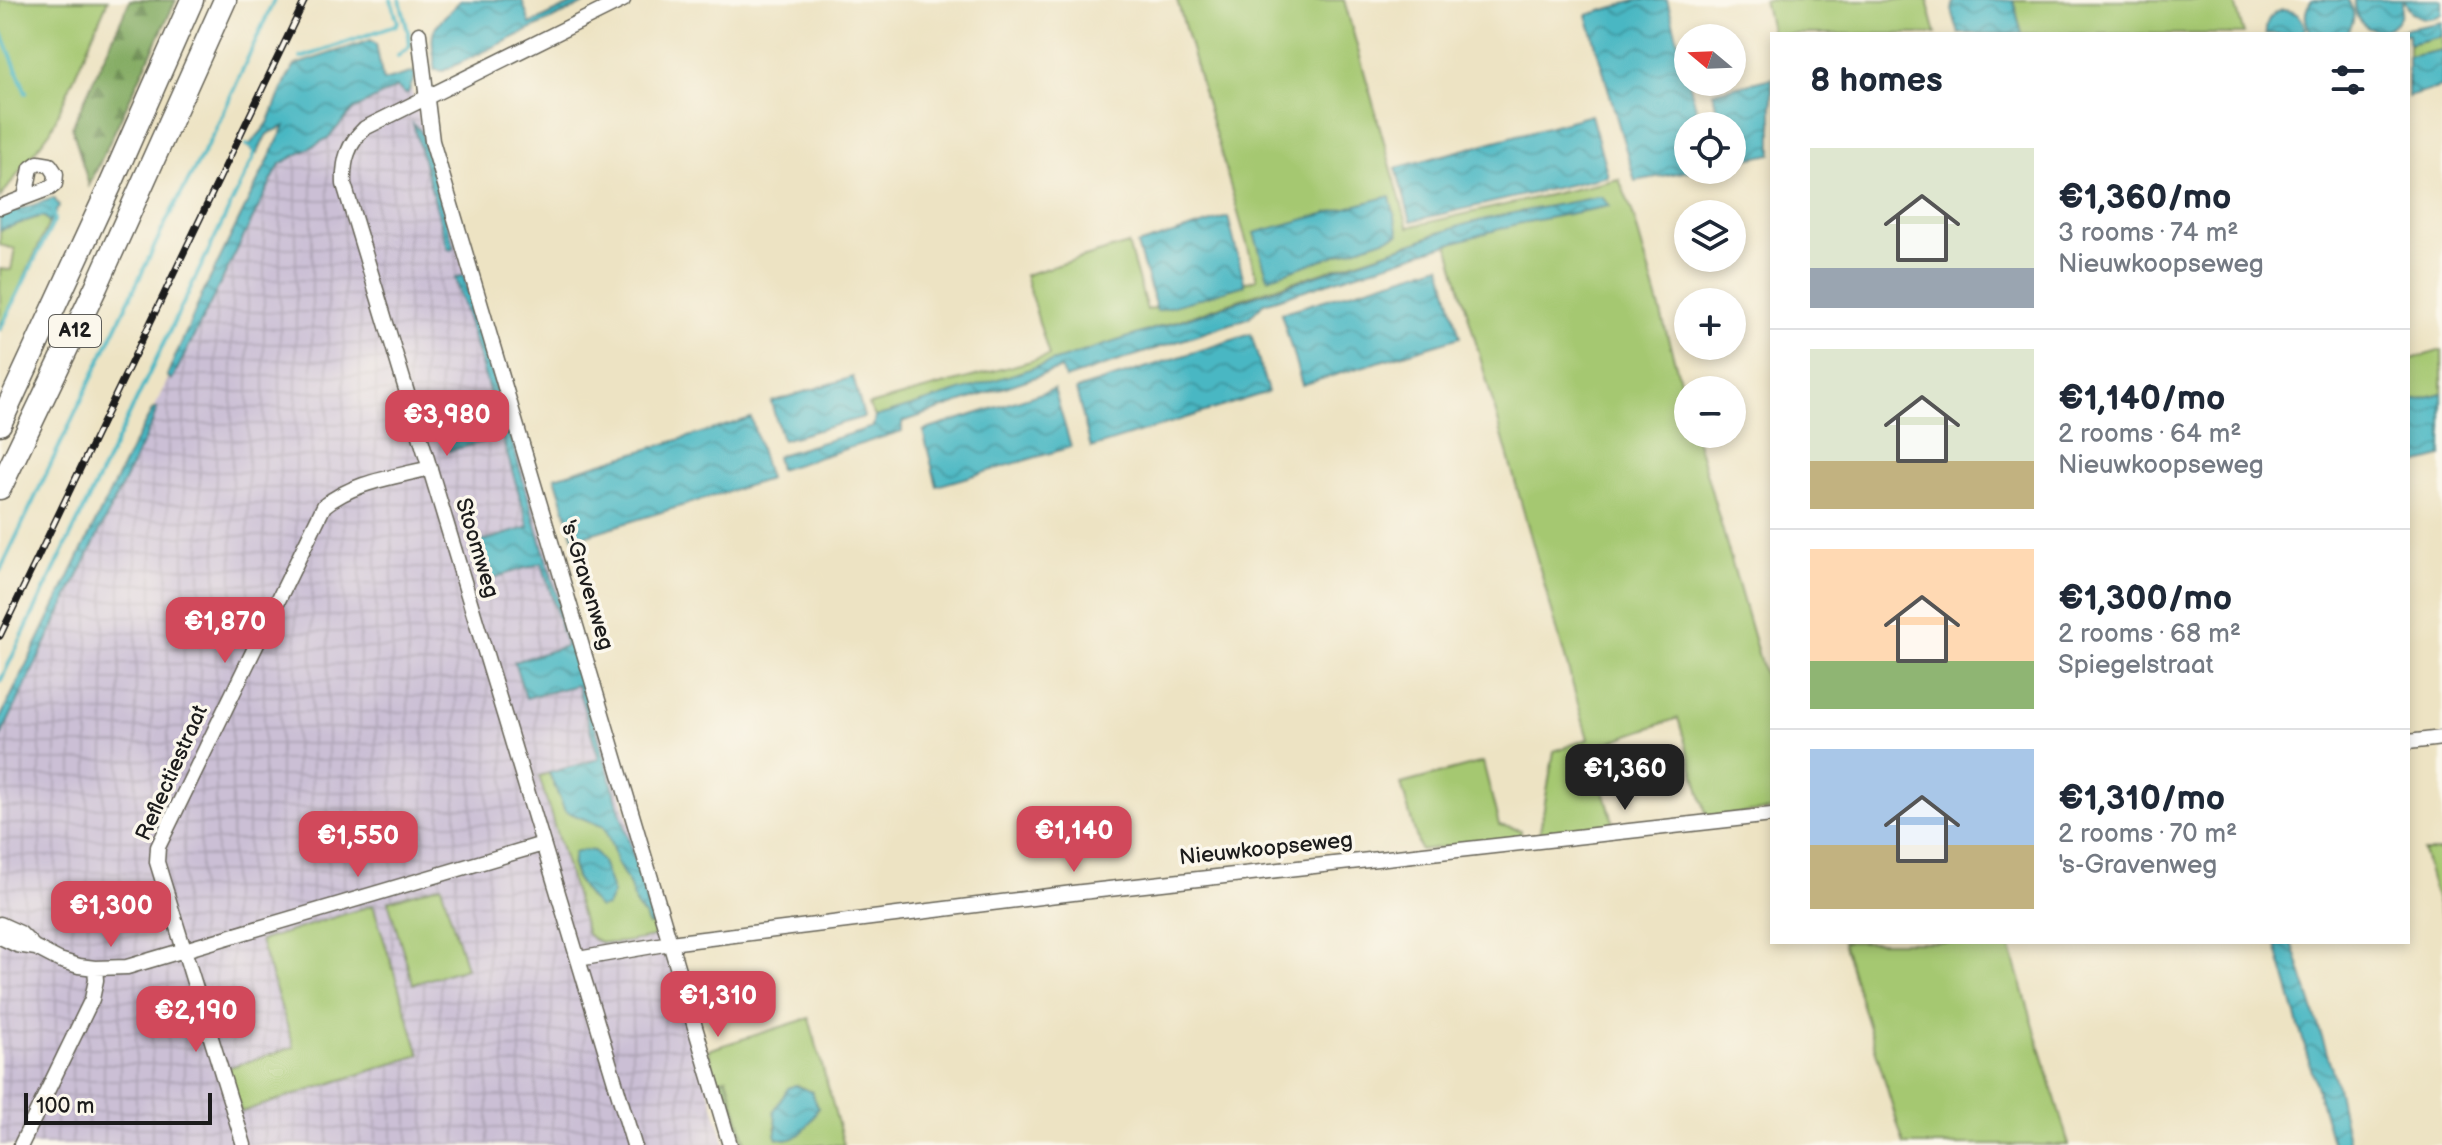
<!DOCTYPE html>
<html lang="en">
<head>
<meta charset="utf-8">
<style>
  :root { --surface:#fff; --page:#f6f6f7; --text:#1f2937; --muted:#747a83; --line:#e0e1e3; --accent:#d1495b }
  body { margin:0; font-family:"Balsamiq Sans",sans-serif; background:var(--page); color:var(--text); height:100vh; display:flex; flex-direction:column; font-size:30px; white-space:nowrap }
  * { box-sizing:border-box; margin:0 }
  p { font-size:26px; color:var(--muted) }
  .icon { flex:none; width:44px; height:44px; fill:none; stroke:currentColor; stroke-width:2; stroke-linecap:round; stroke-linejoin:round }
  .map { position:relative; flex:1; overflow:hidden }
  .sheet { position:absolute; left:1770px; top:32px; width:640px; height:912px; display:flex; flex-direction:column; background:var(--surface); border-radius:0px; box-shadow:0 4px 12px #0003 }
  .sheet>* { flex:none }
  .needle { width:52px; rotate:289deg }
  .fabs { position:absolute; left:1674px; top:24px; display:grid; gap:16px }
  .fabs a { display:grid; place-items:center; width:72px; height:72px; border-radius:50%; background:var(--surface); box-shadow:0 4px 12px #0003; font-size:40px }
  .scale { position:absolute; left:24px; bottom:20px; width:188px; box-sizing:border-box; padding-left:8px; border:4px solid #1c1c1c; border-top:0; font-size:22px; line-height:28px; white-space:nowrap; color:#1c1c1c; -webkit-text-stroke:6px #fbf7ec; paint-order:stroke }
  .price { position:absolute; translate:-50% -68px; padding:0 18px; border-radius:16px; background:var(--accent); color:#fff; font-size:26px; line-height:52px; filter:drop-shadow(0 2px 4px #0008) }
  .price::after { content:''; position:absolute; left:50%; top:48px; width:24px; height:18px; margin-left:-12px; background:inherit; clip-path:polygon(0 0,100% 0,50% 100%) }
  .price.current { background:#222; color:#fff }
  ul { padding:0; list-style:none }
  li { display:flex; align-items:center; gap:24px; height:200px; padding:0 40px }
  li+li { border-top:2px solid var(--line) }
  li span { display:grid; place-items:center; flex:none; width:224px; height:160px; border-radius:0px; color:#555 }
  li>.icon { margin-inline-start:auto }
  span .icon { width:96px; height:96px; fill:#fffc; stroke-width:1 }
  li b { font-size:34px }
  h2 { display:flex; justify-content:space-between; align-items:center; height:96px; padding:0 40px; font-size:34px }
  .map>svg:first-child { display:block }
  .industrial { fill:url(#industrial-grid) }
  .grass { fill:#a5c871; stroke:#607246; stroke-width:2; fill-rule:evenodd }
  .forest { fill:url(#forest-firs); stroke:#506440; stroke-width:2 }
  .water { fill:url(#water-waves); stroke:#326a70; stroke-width:2 }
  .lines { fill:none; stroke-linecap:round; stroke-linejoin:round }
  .stream { stroke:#49b7c3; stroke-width:4 }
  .minor-casing { stroke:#656256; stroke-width:17 }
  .highway-casing { stroke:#656256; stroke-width:25 }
  .minor { stroke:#fff; stroke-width:14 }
  .highway { stroke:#fff; stroke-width:22 }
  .rail-casing { stroke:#1c1c1c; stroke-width:7 }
  .rail { stroke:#fbf7ec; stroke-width:4; stroke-dasharray:12; stroke-linecap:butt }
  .labels { text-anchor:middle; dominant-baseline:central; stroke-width:7; stroke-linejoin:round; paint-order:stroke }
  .shield { fill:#fbf7ec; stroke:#5f5e5a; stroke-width:2 }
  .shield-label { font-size:20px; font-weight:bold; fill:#1c1c1c }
  .street-label { font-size:22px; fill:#1c1c1c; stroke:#fbf7ec }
</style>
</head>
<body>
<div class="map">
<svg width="2442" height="1145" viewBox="0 0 2442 1145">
  <defs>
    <pattern id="industrial-grid" width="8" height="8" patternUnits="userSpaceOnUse" patternTransform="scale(2)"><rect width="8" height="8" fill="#cbbfd5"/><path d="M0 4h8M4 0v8" fill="none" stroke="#aea4b6"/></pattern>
    <pattern id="forest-firs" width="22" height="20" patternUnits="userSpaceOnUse" patternTransform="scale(2)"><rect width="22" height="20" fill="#84ac63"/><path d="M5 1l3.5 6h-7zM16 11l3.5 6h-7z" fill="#6b8b51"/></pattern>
    <pattern id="water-waves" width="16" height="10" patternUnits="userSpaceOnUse" patternTransform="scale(2)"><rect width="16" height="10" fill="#49b7c3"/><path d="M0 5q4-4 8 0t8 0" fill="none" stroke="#3c949e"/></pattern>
  </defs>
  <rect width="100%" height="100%" fill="#fbf7ec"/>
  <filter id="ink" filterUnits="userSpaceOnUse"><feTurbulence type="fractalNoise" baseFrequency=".0125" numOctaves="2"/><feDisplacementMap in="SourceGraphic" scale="16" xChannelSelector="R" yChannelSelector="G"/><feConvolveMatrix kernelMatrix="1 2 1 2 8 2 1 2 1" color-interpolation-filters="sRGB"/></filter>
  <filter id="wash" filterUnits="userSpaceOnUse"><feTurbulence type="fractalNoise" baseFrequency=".006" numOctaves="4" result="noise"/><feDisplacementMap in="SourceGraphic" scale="32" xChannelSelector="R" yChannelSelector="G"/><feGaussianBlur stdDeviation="1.8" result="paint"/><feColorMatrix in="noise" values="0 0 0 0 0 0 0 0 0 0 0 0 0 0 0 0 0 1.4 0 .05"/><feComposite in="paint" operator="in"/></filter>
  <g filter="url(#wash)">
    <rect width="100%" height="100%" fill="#ede3c3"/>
    <path class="industrial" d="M408,79L725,1145H0V716L293,129Z"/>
    <path class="grass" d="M0,0H108L51,130L0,198Z
      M1177,0H1344L1408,227L1619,179L1632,211L1688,408V434H1695L1772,702V810L1707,817L1678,718L1591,748L1615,828L1539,836L1554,751L1588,739L1448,244L1602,197L1471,224L1435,234L1419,241L1261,292L1055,363L875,417L869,405L1049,356L1025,275L1128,244L1147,310L1257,279Z
      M1764,0H1929L1928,4L1936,34H1772Z
      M2013,0H2234L2244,34H2022Z
      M2442,36V50L2408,57V44Z
      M38,217H45L49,223L0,331V269L11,270L15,249L0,245V230Z
      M2442,350V393L2408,402V360Z
      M1483,762L1499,825L1521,830V838L1420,850L1401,784Z
      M549,773L565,811L604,827L613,849L616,861L629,884L637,907L645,916L648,925L653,924L655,937C635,939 601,951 587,934L539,776ZM602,862L613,894L590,899L577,881L571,864Z
      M2423,851H2442V918Z
      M441,885L466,968L413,984L388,901Z
      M373,905L420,1055L241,1112L227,1068L294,1047L260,941Z
      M1843,942H2009L2069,1145H1904Z
      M809,1018L844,1145H746L727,1079L717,1080L708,1050ZM796,1085L812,1092L815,1113L799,1134L775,1128Z"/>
    <path class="forest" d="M130,0H176L89,186L72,127Z
      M727,1078L746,1145H736L717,1080Z"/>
    <path class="water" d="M460,0H522L530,24L581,0H593L443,71L434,70C437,60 429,43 434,31C439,18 453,11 460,0Z
      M1639,0H1667L1701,126H1688V170H1694L1635,181L1587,15Z
      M1954,0H2013L2022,34H1959L1952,10Z
      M2312,0H2347C2356,11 2355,23 2346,34H2313C2304,24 2303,11 2312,0Z
      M2355,0H2402C2406,40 2351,40 2355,0Z
      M2404,0H2442V14C2426,23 2411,17 2404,0Z
      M2283,10C2297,10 2306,20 2305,34H2266C2265,21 2271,13 2283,10Z
      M2442,22V36L2408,44V34H2368L2397,31Z
      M371,40L376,44L383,81L414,72L415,77L408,93L405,94L397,87L353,110L328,138L280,164L172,380L167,376C178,349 190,325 200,299L285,126L267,134L257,154L248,147C254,138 265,130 269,121C277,102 283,83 295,65Z
      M2442,50V87L2408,97V57Z
      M1772,78V154L1732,162V126H1720L1713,92Z
      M1591,115L1608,176L1411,221L1396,168Z
      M413,124L420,130L454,247L452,250L448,249Z
      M1390,196L1399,234L1268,278L1254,233Z
      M1597,197H1602L1609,206L1517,224L1448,244L1264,303L1248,318L1065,379L1061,369L1053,371L902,422V431L779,470L776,456L873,427L875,417C1058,362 1238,302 1419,241C1472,217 1539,209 1597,197Z
      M54,198L59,206L49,223L45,217H38L0,230V216Z
      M1228,217L1245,285L1157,311L1137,245Z
      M1441,265L1460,337L1302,385L1281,313Z
      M463,275L653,924L648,925L645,916L637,907L629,884L616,861L613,849L604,827L565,811L549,773L599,759L577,685L526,698L514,662L566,646L542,563L490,579L477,543L529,527L502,437L448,451L438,423L494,407L455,278Z
      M1251,334L1268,392L1091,448L1076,390Z
      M853,377L864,417L782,440L771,402Z
      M1054,389L1071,447L937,486L923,431Z
      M2442,393V457L2408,466V402Z
      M153,409H157L152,423L0,738V719L133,445Z
      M751,418L769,479L574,539L555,477Z
      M584,850L594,851L602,862L613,894L607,906L599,908C585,894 568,874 574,853Z
      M2275,942H2292L2336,1082L2349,1145H2333Z
      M795,1085L812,1092L818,1108C813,1118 803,1136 791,1139C789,1140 779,1138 777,1138L775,1135L777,1126L774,1111L788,1088Z"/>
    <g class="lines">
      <path class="stream" d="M0,28L26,93
        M398,56L410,46L409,36L400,0
        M301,58L396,25L398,22L391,0
        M0,329L54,221L53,212
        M0,571L167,220L214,133L274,0
        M0,682L253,159L255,148L247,145"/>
    </g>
  </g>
  <g filter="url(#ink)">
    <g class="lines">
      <g class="minor-casing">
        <path id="minor" d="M623,0L365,128C348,144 343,160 344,184L376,290L634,1145
          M419,34L432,141L730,1145
          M0,207L50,188L55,184L56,174L50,165L38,163L31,168L25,197
          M2408,742L2442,738
          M0,924L20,933L35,948
          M0,937L17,945L36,948L59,960L79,966L95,968L127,967L543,844
          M578,959L670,943L1073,893L1772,815
          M21,1145L92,999L96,980L95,968
          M244,1145L157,862L158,847L324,506C353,482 395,477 430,468"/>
      </g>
      <g class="highway-casing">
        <path id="highway" d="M0,424L110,186L192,0
          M0,488L97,285L225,0"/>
      </g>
      <use href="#minor" class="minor"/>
      <use href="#highway" class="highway"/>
      <g class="rail-casing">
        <path id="rail" d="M0,636L305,0"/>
      </g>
      <use href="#rail" class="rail"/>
    </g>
  </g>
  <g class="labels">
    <rect class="shield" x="49" y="315" width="52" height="32" rx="6"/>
    <g class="shield-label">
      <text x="75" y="331">A12</text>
    </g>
    <g class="street-label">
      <text transform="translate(477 548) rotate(73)">Stoomweg</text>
      <text transform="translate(587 585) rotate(73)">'s-Gravenweg</text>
      <text transform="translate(172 773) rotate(-66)">Reflectiestraat</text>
      <text transform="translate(1266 849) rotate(-6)">Nieuwkoopseweg</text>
    </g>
  </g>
</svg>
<div class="fabs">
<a><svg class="needle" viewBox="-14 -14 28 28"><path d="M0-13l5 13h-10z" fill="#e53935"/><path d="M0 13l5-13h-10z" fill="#747a83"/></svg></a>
<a><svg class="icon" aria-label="locate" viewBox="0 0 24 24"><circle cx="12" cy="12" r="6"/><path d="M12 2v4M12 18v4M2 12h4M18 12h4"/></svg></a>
<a><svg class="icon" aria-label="layers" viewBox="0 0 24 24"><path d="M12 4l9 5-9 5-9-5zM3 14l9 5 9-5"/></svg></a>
<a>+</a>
<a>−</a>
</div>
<div class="scale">100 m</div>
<b class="price" style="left:447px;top:458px">€3,980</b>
<b class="price" style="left:225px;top:665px">€1,870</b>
<b class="price current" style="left:1625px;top:812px">€1,360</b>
<b class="price" style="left:1074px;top:874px">€1,140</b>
<b class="price" style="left:358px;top:879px">€1,550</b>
<b class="price" style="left:111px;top:949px">€1,300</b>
<b class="price" style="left:718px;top:1039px">€1,310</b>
<b class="price" style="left:196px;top:1054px">€2,190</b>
<section class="sheet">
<h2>8 homes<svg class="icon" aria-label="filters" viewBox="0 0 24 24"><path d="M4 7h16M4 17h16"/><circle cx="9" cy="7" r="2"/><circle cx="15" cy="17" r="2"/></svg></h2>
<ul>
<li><span style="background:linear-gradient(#dfe7d0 75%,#9aa5b1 0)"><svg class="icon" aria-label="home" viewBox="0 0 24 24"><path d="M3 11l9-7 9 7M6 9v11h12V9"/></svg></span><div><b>€1,360/mo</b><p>3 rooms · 74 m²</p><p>Nieuwkoopseweg</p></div></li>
<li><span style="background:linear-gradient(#dfe7d0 70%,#c2b280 0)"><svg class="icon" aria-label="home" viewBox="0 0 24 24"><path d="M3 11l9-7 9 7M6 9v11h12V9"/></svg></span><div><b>€1,140/mo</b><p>2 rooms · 64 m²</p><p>Nieuwkoopseweg</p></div></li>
<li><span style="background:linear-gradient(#ffd9b3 70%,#8fb573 0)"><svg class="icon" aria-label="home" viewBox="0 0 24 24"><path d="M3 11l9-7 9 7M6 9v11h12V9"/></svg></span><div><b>€1,300/mo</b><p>2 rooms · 68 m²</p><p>Spiegelstraat</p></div></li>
<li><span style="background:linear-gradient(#a9c7e8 60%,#c2b280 0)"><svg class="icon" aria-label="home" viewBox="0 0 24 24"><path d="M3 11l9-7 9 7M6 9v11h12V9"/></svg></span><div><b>€1,310/mo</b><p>2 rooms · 70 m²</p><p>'s-Gravenweg</p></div></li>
</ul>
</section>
</div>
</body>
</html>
